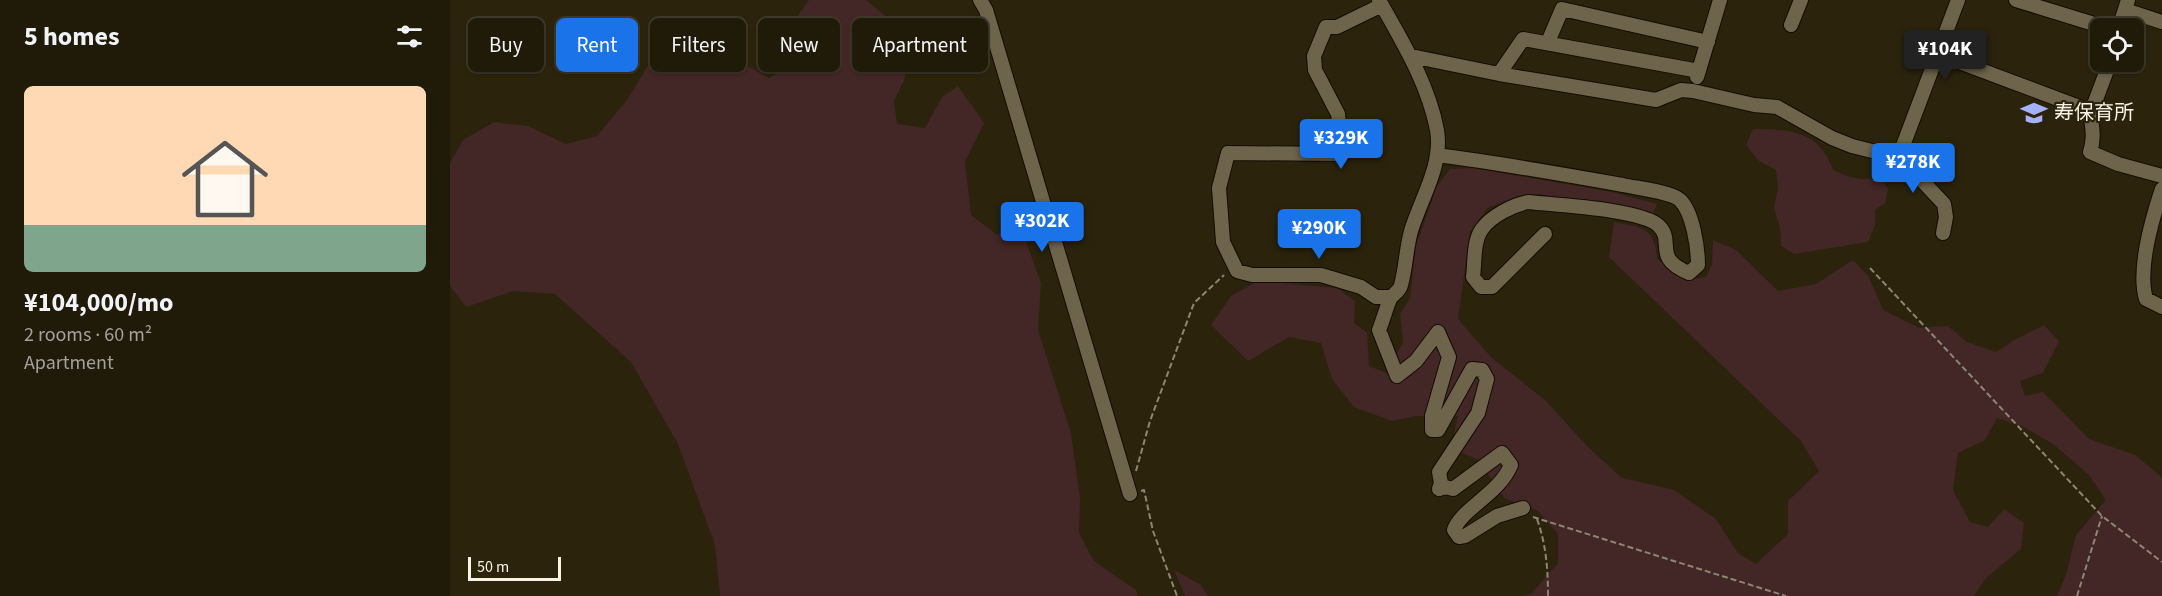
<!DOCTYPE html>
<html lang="en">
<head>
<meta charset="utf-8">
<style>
  :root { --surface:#201a09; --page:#282312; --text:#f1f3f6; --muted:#a2a19c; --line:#3d382a; --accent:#1a73e8 }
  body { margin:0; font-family:"Source Sans 3","Noto Sans JP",sans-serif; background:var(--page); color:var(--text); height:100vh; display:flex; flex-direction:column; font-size:22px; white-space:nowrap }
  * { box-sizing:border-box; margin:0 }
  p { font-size:20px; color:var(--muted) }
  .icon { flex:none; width:33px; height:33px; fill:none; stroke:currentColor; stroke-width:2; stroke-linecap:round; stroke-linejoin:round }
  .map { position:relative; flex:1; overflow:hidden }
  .drawer { display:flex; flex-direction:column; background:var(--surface); width:450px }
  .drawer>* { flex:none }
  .banner { position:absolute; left:18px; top:18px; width:570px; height:54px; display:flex; gap:12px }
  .buttons { position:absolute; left:1640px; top:18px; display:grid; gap:12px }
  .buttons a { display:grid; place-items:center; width:54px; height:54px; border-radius:9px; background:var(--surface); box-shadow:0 2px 4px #0004,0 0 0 2px var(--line); font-size:30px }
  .scale { position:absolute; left:18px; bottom:15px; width:93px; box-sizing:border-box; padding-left:6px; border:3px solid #f8f3e4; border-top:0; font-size:16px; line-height:21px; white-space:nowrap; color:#f8f3e4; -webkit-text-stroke:4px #2b230c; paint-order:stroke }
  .price { position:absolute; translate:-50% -51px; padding:0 14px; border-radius:6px; background:var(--accent); color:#fff; font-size:20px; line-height:39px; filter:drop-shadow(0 2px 3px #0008) }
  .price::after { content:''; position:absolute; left:50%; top:36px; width:18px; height:14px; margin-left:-9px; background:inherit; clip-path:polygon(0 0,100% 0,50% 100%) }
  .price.current { background:#222; color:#fff }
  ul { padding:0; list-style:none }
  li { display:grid; align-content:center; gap:12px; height:318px; padding:0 24px }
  li span { display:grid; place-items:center; height:186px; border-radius:9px; color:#555 }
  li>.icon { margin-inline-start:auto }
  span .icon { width:108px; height:108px; fill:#fffc; stroke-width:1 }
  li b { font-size:26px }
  h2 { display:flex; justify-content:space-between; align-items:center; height:72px; padding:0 24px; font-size:26px }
  .chip { padding:0 21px; border-radius:9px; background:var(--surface); box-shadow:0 2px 4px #0004,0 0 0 2px var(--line); font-size:21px; line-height:54px }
  .chip.current { background:var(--accent); color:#fff }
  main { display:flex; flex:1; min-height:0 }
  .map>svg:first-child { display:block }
  .green { fill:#432626 }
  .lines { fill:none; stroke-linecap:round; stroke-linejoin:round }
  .minor-casing { stroke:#140c00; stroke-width:16 }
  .path { stroke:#8d8673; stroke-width:2; stroke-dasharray:6 3; stroke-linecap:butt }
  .minor { stroke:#6e644b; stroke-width:14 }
  .labels { text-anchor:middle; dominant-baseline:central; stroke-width:4.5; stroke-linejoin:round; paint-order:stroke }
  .poi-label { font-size:20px; fill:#f8f3e4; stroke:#2b230c; text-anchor:start }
</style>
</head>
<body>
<main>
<section class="drawer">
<h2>5 homes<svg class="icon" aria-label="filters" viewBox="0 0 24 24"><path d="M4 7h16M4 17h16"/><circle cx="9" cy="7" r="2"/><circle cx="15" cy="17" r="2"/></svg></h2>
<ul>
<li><span style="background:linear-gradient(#ffd9b3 75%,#7fa58c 0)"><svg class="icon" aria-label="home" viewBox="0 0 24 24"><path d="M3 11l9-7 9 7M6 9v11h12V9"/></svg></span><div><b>¥104,000/mo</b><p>2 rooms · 60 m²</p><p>Apartment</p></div></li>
</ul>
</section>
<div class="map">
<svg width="1712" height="596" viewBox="0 0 1712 596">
  <rect width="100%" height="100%" fill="#2b230c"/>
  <path class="green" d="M359,0H416L459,35L455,78L444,101L447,124L475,128L492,97L508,86L534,123L515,162L521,215L546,234L574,236L591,283L588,330L621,433L630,498L629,533L644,561L686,590L688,596H270L265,545L228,444L181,362L105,294L63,291L16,307L0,286V163L13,140L44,122L78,126L116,144L147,136L177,100L201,61L270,59L299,67L319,78L348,62L339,28Z
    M1303,129C1339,129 1369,130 1383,170C1401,178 1411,182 1431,177L1438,189L1435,203L1425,210V225L1418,242L1344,254L1331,246L1330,228L1324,208L1328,188L1326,170L1309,161L1296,145Z
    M1023,168L1162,192L1207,204L1203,214L1089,194L1068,196L1037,208L1020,232L1008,319L1042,358L1096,401L1137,446L1172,478L1224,490L1266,519L1288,553L1306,564L1338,534V501L1369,471L1351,441L1159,257L1164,222C1192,228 1205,226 1207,259L1234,280L1256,277L1262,264L1263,240L1286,250L1328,291L1366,284L1403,260L1419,277L1433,310L1470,328L1498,326L1517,342L1546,352L1566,339L1594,325L1609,341L1593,373L1570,381L1575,396L1593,392L1639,439L1685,455L1712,477V596H1607L1616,575L1626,535L1656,500L1639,475L1603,444L1574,427L1547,418L1535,440L1508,453L1503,490L1520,522L1538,527L1554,509L1574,523L1571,549L1535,579L1524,596H1071L1081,594L1108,563V534L1087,510L1054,498L1029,460L1005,450L1003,438L1008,416H966L942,421L904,407L882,379L871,343L839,337L798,361L761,325L781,296L808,281L887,288L905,301L904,323L917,333L919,366L937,373L953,342L950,314L960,298L966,246L987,186L1000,169Z
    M724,570L751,585L758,596H735Z"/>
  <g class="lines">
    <g class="minor-casing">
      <path id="minor" d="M530,0L536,10L680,494
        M929,0C952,41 978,83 987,130C993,165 971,198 961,231C956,249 956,267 951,285C950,291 943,294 940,299C936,309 933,320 929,330L947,376L966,361L988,332L999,357L982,416V430H988L1022,369L1032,370L1037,379L1028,413L989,472L991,483L989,489L995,487L1003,489L1052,453L1061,465C1049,494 1011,509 1004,530L1009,537L1015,536L1047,516L1073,508
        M1566,0L1657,28
        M932,5L887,27H876L864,56L865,70L888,114L892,154L778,153L769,188L773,242L787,271L802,275H871L911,287L926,297H941
        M1675,10L1712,22
        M1341,25L1351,0
        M1669,28L1678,0
        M1098,42L1112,9L1258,42
        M1488,54L1640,111C1642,126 1645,138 1640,152L1668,164L1712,176
        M961,56L1049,74L1206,100L1231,90L1243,91L1304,105L1327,107L1382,138L1402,146L1422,151H1451
        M1049,74L1073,39L1249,71
        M1247,77L1270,0
        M1640,111L1645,102L1660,62
        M1451,151L1508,0
        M1451,151L1464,172L1494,204L1496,217L1493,233
        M987,155C1050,163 1111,174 1173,185C1186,188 1222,192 1230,200C1243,212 1248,249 1248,265L1239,273C1202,258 1225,242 1209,226C1192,209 1104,205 1078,202C1063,205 1041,216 1032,229C1023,241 1025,263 1023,277L1031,287H1042L1095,234
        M1712,189C1702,219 1687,269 1696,299L1712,307"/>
    </g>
    <path class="path" d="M1420,268L1652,516L1712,562
      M686,471L700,421L744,303L774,275
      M691,491L694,490L703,531L727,596
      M1083,517L1336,596
      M1087,519C1096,544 1098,569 1098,596
      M1627,596L1652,516"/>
    <use href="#minor" class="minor"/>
  </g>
  <defs>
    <g id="school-bare" transform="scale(2.07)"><path d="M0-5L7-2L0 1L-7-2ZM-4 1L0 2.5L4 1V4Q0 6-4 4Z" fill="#a6b1fc" stroke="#2b230c" stroke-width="2.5" paint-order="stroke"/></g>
  </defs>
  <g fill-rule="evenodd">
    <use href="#school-bare" x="1584" y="113"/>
  </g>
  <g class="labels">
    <g class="poi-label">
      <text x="1604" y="113">寿保育所</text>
    </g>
  </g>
</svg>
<div class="buttons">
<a><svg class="icon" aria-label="locate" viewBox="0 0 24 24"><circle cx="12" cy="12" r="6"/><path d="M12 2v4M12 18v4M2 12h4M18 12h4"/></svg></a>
</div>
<div class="scale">50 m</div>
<b class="price current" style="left:1495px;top:81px">¥104K</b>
<b class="price" style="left:891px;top:170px">¥329K</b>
<b class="price" style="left:1463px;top:194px">¥278K</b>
<b class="price" style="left:592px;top:253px">¥302K</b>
<b class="price" style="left:869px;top:260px">¥290K</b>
<div class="banner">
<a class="chip">Buy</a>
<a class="chip current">Rent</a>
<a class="chip">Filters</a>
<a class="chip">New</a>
<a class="chip">Apartment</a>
</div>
</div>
</main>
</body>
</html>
